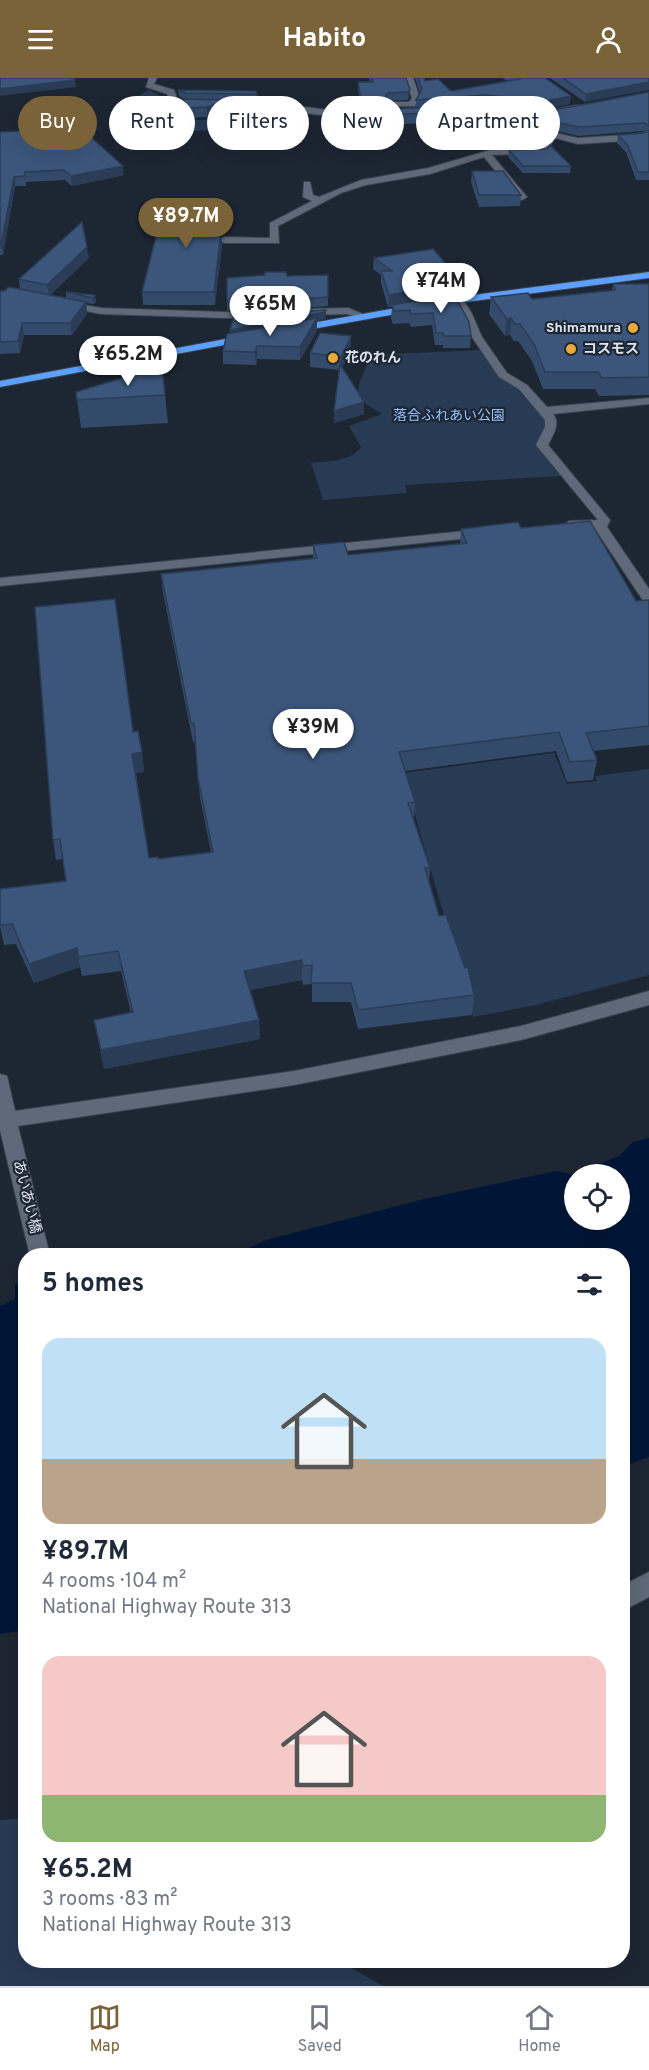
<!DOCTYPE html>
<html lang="en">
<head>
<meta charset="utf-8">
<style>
  :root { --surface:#fff; --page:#f2f2f3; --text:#1f2937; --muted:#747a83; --line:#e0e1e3; --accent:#7a6338 }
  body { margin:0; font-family:Overpass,"Noto Sans JP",sans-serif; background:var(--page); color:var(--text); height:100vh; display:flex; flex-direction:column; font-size:22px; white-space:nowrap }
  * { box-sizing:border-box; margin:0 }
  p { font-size:20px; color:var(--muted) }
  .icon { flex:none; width:33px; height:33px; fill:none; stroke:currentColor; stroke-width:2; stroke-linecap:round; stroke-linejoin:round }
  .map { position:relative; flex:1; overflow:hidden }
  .side { position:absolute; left:18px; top:1170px; width:612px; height:720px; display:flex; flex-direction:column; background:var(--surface); border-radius:24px; box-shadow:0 6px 24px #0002 }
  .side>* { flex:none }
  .banner { position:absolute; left:18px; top:18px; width:614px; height:54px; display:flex; gap:12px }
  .fabs { position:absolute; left:564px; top:1086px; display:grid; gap:12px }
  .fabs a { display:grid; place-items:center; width:66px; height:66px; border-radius:50%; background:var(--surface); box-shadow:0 6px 24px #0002; font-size:30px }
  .price { position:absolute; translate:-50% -51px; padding:0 14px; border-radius:21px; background:#fff; color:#222; font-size:20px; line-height:39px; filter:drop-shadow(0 2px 3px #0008) }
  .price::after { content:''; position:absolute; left:50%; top:36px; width:18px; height:14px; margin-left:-9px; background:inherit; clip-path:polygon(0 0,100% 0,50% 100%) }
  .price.on { background:var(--accent); color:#fff }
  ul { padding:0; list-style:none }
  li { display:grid; align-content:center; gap:12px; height:318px; padding:0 24px }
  li span { display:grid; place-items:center; height:186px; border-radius:18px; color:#555 }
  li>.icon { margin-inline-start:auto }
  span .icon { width:108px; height:108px; fill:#fffc; stroke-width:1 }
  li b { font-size:26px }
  h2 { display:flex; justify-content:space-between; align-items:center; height:72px; padding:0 24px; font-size:26px }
  .chip { padding:0 21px; border-radius:27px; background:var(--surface); box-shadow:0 6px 24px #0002; font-size:21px; line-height:54px }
  .chip.on { background:var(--accent); color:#fff }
  header { display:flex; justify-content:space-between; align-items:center; height:78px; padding:0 24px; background:var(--accent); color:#fff; font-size:27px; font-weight:700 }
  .menu { display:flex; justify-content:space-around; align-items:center; height:84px; border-top:2px solid var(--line); background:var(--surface); font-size:16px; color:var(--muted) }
  .menu a { display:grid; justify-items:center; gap:3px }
  .menu .on { color:var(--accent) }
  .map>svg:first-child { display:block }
  .green { fill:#283b55 }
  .water { fill:#011636 }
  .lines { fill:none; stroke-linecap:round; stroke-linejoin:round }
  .minor-casing { stroke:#3b424d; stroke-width:2 }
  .highway-casing { stroke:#3b424d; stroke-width:2 }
  .minor { fill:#5e6979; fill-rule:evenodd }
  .highway { fill:#5ea0fe; fill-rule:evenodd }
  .wall { fill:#344a6a }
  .shaded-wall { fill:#2a3c56 }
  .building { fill:#3c567b; stroke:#2a3c56; stroke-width:1.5 }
  .poi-dot { fill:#eaaa39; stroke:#1d2633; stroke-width:2 }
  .labels { text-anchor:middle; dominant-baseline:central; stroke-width:4.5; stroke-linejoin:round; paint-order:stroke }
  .far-poi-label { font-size:14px; font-weight:bold; fill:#dee4ed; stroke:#1d2633; text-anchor:start }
  .far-park-label { font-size:14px; fill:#96c1fe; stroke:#1d2633 }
  .street-label { font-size:15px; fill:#dee4ed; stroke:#1d2633 }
</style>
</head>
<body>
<header><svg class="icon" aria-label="menu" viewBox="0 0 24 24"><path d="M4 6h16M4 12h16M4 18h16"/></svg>Habito<svg class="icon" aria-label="person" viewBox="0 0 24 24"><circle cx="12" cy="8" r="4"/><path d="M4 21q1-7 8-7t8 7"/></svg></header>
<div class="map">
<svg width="649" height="1908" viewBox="0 0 649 1908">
  <rect width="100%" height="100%" fill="#1d2633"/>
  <path class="green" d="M149,12L166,21L147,28L140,38L188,42L249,41L253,29L298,35L286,61L247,56L237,52L188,53L173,61L125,53L118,37L124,26Z
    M481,272L544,340L546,348L538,365L552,389L561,398L405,407L407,415L323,422L311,385C327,383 351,384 361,369L349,348L382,336L367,327L358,317L359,306L371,277Z
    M554,675L567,706L597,703L595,698L649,691V897L536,927L473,939L403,695Z
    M25,1740L26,1882L339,1883L383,1908H0V1742Z"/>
  <path class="water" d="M649,1060V1379L623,1388L622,1178L231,1177L270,1161L424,1121L556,1093L574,1097V1142H620V1096H576L619,1078L633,1064Z
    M25,1204V1552L0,1556V1228L15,1221V1206Z"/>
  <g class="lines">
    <g class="minor-casing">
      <path id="minor" d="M149,0H157L154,6L174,12L177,20L185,23L264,24L337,33H397L401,36L397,39H337L264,30L184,29L170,23L167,16L146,9Z
        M405,0H413L420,20L415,28L379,29V25L382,24H409L412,20Z
        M577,27L580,28V32L550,38L556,55L578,60L640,56L644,59L640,62L578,66L555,60L546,75L492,77L527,119L522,122L519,121L484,79L430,96L366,107L341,115L278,148L279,165H224L219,162L224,159L270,160V145L312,123L303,119L304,104H310L313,117L319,119L361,102L428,90L494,71L540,70L547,55L542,38L515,35V31L545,33Z
        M458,219L462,220L471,234L482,259L507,295L527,307L547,329L649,320V326L553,336C561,346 553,356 548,367L610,442L607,449L649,511V525L644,524L596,452C585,448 571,454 563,447L569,443L598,442L536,367L545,349V342L519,311L499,299L472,259L453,222Z
        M63,223L101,230L257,235L262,238L257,241L101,236L59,228V224Z
        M348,230L368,238L363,241L347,236L302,237L297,234L302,231Z
        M485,451L490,452L491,455L490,458L0,508V500Z
        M649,913V927L521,962L294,1007L18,1048L50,1178H30L0,1052V996L7,998L15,1033L294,993L521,948Z
        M649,1494V1519L622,1533V1508Z"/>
    </g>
    <g class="highway-casing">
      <path id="highway" d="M649,194V200L458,225L295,254L290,251L295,248L458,219Z
        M247,257L252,260L251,262L0,309V303Z"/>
    </g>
    <use href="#minor" class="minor"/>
    <use href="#highway" class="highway"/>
  </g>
  <path class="wall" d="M369,0H406L409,20L408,22L388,23L387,24V31H361L358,12V4H370Z
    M415,0H424L425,3L451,13L508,3L502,0H545L570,26L545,31L485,25L440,28L544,58L539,68L499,69L489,57L433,58L432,45L381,47L373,44V32L416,29V22L420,15Z
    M550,0H649L585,24Z
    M178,12L256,13L257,22L185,21L179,18Z
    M649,14V102H636L626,74L617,65L618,57L645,54L643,53L578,58L558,53L553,40L554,32Z
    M182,21L228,32L207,39L186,40L182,31Z
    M0,54L42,55L124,97L72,108L65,102L26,104V108H15L3,177H0Z
    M509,72L571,88L570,95H523L508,79Z
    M472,93L521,117L520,128L479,129L471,104Z
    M224,122L225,135L223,158H221L222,167L215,227H143L142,214L195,128Z
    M89,180L50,217L66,220V214L95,217L96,224L94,226L86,225L87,236L72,257H24L20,275L0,276V213L20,211L19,201Z
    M374,180L461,216L455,217L471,258L470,270H443V267H435L432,247L411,249L409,245L393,246L391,240L392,229H388L381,205V197L373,191Z
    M328,197V228L251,234L227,233V224L287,198Z
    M613,206H649V317L599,318L595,311H543L532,283L518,263H514L510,257L505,258L489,236L491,219L532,221L612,212Z
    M326,238L325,241L317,243V253L300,282L257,281L256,287L223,286V273L230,256V252Z
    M351,258V272L342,290L364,324V336L334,345V333L339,292L310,289V275Z
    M162,288L168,345L81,350L76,314Z
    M521,450L636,523L649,522V667L593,673L597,682L593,702L567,704L556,673L405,693L415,724L414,742L430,790L429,804L439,838L474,917L472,937L358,951L351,924H312V906L303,907L302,902L250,912L259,942L260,961L104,991L94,942L131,935L121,893L82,898L80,889L34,905L16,866L4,867L0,848V811L66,803L63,781L56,782L53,762L133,654L142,674L144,694L136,695L149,780L158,781L211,774L200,720L195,664H193L163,515L161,496L313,480V467L348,477L460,466L461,451Z"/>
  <path class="shaded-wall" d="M75,2L76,9L0,18V11Z
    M649,4V12L585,24L586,16Z
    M410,12L409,20L408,22V14Z
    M571,18L570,26L545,31L546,23Z
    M228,22V32L207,39V29Z
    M545,48L543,61H542L541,64L539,68V51Z
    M123,88L124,97L72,108L71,98Z
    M14,99L15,108L3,177L1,167Z
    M224,122L225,135L223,158H221L222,167L215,227L214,214L218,160L217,148Z
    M87,169L89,180L49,217L47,207Z
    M462,204L461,216L388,229L389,217Z
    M95,217L96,224L94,226L93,220Z
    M86,224L87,236L72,257L70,245Z
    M326,232V238L325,241L317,243V253L300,282V269L231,258L230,252Z
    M511,240L510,257L505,258L507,241Z
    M22,245L24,257L20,275L18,263Z
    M351,258V272L341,292V279Z
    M257,268V281L256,287L255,274Z
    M364,324V336L334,345V333Z
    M142,674L144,694L135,695L132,676Z
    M77,870L80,889L34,905L29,886Z
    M302,882V902L245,913L244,893Z
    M259,942L260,961L104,991L101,972Z"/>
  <path class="building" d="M0,0H74L75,2L0,11Z
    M372,0H406L410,12L408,14L388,15L386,17L387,23H361L358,4H373Z
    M418,0H424L425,3L438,1L451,13L520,1L518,0H545L571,18L546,23L485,17L416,22L422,11Z
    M563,0H649V4L586,16Z
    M178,12L256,13L257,16L185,15Z
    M649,14V48L644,45L579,49L559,45L554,32Z
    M182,21L228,22L207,29L186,30Z
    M486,26L541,30L545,48L544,51H539L542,54L540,58L500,59L490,48H434L432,35L381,37L374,35L373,32Z
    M81,50L123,88L71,98L64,92L25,94V98L14,99L1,167L0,168V54L42,52V55Z
    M649,52V94H638L627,66L618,57L644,55Z
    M550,67L571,88H523L509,72L547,71Z
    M472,93H503L521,117H479Z
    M224,122L222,145L217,148L218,153L221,154L214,214H142L164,127L195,128L197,123Z
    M82,144L87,169L47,207L19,201Z
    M433,171L462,204L389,217L381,193H392L374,180Z
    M265,194H286L287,198L328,197V219L251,225L227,224V200L265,197Z
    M613,206H649V299L602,300L598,294H545L534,266L520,246H515L511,240L507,241L491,219L528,215L532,221L615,212Z
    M9,209L86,224L70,245H22L18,263L0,264V213H4Z
    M66,214L95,217L93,220Z
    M454,216L469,244L471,258H444L443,255H436L433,235L411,236L410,232L394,233L392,227Z
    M326,232L325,234L230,252L234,237Z
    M317,240L300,269L257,268L255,274L223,273L227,256Z
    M320,255L351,258L341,279L310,275Z
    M340,286L364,324L334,333Z
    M162,288L165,317L77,322L76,314Z
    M590,443L636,523L649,522V648L586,655L597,682L570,684L559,654L399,674L415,724L408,725L430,790H425L439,838L446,837L465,890L468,889L474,917L358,932L351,905H311L312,887L303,888L302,882L244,893L259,942L101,972L94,942L133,934L118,873L78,879L77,870L29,886L12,846L0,847V811L66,803L60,761L53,762L35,529L115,521L133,654L138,653L142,674L132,676L149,780L158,779V781L213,774L198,700L194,645H191L161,496L317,480L313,467L344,464L348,477L467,465L461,451L518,444L521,450Z"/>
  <g class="poi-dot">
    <circle cx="633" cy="250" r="6"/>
    <circle cx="571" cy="271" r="6"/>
    <circle cx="333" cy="280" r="6"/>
  </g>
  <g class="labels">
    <g class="far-poi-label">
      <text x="621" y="250" text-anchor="end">Shimamura</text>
      <text x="583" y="271">コスモス</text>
      <text x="345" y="280">花のれん</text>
    </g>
    <g class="far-park-label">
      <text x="449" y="338">落合ふれあい公園</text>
    </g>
    <g class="street-label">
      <text transform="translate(26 1119) rotate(76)">あいあい橋</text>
    </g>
  </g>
</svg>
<div class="fabs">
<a><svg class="icon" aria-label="locate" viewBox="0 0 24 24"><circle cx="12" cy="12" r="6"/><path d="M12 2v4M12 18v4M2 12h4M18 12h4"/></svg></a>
</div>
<b class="price on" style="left:186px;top:171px">¥89.7M</b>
<b class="price" style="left:441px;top:236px">¥74M</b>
<b class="price" style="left:270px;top:259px">¥65M</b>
<b class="price" style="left:128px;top:309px">¥65.2M</b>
<b class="price" style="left:313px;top:682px">¥39M</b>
<div class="banner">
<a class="chip on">Buy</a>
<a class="chip">Rent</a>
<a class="chip">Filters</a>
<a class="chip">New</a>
<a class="chip">Apartment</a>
</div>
<section class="side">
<h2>5 homes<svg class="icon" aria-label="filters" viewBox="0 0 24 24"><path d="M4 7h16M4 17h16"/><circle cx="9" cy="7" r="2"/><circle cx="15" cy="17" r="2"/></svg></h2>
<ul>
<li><span style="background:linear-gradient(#bfe0f5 65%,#b9a48a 0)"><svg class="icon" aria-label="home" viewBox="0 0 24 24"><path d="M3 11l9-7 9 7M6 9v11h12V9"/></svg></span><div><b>¥89.7M</b><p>4 rooms · 104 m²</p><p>National Highway Route 313</p></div></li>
<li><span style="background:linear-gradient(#f6c9c9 75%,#8fb573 0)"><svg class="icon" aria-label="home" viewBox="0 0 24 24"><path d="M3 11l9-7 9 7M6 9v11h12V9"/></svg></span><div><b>¥65.2M</b><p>3 rooms · 83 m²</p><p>National Highway Route 313</p></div></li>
</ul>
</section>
</div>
<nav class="menu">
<a class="on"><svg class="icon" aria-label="map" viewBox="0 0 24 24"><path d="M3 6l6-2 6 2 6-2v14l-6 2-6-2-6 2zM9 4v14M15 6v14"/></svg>Map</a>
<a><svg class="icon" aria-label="saved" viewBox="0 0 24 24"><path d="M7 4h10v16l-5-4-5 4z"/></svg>Saved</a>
<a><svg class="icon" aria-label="home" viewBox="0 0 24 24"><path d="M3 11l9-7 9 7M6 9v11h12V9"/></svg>Home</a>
</nav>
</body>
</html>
